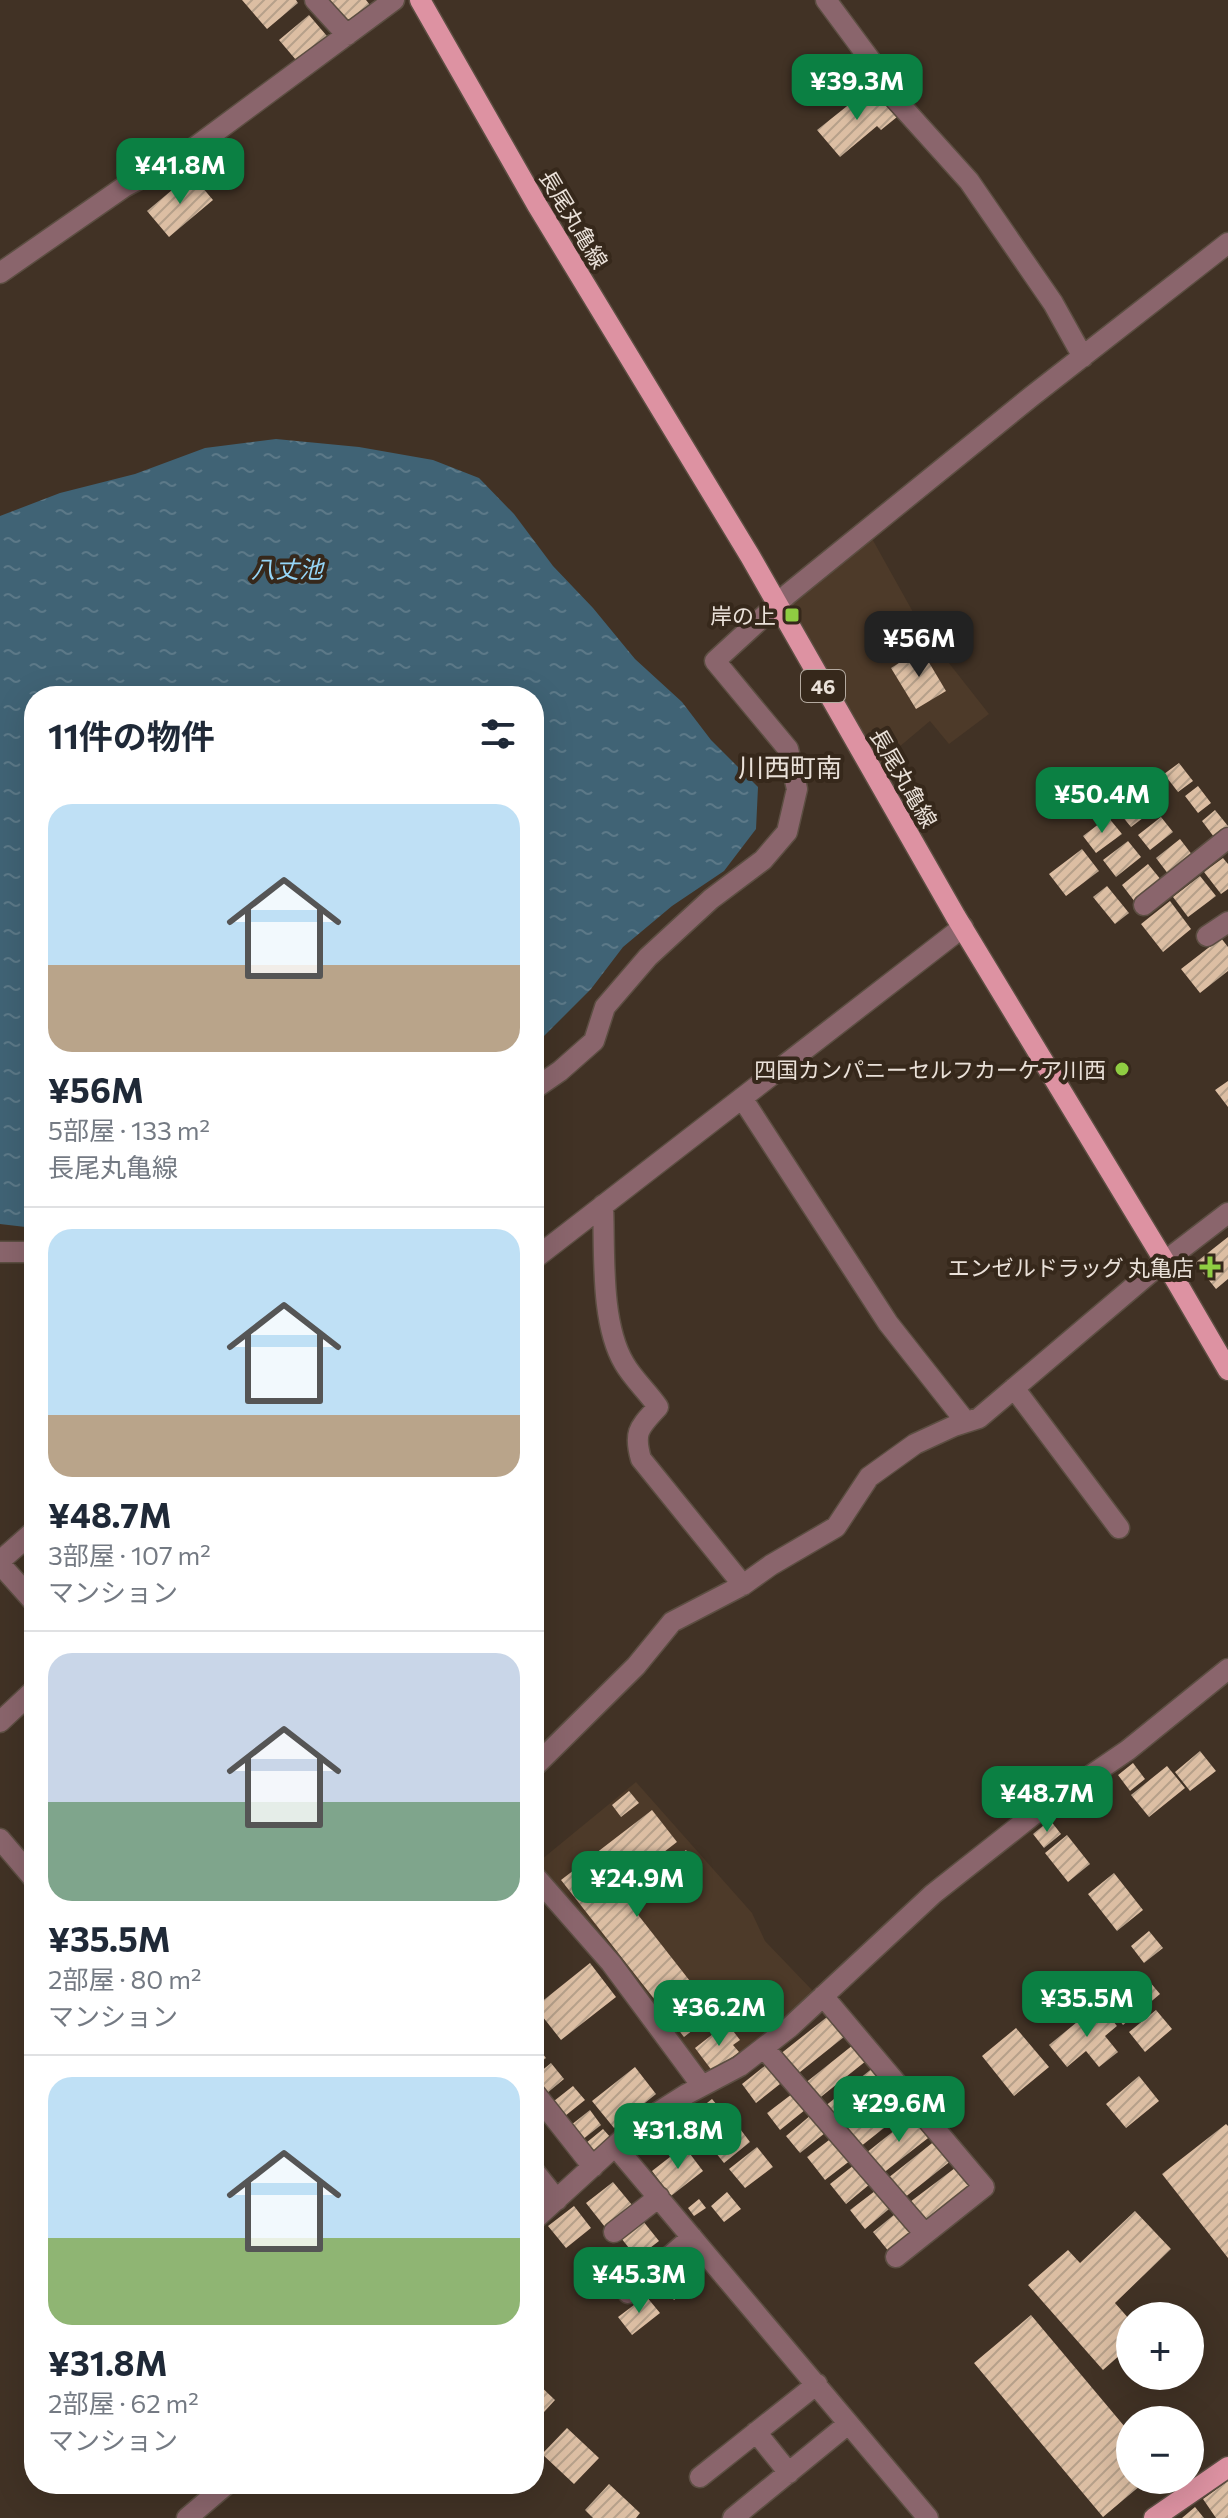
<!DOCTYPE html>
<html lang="ja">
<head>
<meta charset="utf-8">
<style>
  :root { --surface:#fff; --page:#f2f2f3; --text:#1f2937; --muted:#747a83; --line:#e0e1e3; --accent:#0b8043 }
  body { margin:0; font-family:Commissioner,"Noto Sans JP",sans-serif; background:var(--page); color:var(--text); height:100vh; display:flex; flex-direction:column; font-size:30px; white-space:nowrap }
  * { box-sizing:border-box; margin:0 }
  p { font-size:26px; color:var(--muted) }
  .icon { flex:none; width:44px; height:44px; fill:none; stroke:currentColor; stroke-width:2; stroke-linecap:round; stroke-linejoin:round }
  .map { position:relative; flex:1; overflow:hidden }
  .panel { position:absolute; left:24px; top:686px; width:520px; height:1808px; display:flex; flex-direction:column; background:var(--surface); border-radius:32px; box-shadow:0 8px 32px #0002 }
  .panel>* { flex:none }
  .controls { position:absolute; left:1116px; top:2302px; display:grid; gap:16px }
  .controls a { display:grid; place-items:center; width:88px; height:88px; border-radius:50%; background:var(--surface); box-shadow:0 8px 32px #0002; font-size:40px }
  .price { position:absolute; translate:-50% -68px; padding:0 18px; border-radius:16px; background:var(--accent); color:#fff; font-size:26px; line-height:52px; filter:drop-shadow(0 2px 4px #0008) }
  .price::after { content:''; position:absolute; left:50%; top:48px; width:24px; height:18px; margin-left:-12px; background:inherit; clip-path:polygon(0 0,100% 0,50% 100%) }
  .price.on { background:#222; color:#fff }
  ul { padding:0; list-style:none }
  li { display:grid; align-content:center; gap:16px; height:424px; padding:0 24px }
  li+li { border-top:2px solid var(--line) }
  li span { display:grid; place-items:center; height:248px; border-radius:24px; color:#555 }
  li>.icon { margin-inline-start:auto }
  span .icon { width:144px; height:144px; fill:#fffc; stroke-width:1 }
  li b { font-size:34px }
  h2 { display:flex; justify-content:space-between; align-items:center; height:96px; padding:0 24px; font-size:34px }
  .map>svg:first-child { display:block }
  .built { fill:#4d3a29 }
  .water { fill:url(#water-ripples) }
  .building { fill:url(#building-hatch) }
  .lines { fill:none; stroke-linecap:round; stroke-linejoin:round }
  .street-casing { stroke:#5c4e42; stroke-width:23 }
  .primary-casing { stroke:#5c4e42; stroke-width:23 }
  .street { stroke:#8a656c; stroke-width:20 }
  .primary { stroke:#dd92a2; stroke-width:20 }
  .poi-dot { fill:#8fcd42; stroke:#36281b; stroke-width:3 }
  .labels { text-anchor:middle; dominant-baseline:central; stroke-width:8; stroke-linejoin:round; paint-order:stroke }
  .shield { fill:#36281b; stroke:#b4aaa0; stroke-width:2 }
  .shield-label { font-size:20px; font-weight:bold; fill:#eae1d9 }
  .street-label { font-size:22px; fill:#eae1d9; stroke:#36281b }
  .poi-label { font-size:22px; fill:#eae1d9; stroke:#36281b; text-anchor:end }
  .water-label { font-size:24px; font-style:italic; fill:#96d6f7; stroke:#36281b }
  .quarter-label { font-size:26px; fill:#eae1d9; stroke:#36281b }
</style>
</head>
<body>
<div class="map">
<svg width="1228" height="2518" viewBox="0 0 1228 2518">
  <defs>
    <pattern id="water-ripples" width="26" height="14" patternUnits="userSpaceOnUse" patternTransform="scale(2)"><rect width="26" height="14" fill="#406375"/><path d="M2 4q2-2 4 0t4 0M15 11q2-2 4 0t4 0" fill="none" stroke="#5c7988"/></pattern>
    <pattern id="building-hatch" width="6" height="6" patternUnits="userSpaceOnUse" patternTransform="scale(2)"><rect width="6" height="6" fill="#dcbea3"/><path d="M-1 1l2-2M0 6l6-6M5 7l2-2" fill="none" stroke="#b6a08a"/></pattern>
  </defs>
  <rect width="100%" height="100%" fill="#413225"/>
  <path class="built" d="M870,535L923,630L989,714L949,744L930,721L880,763L788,603Z
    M636,1782L752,1913L765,1941L812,1990L808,2000L767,2040L709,2075L536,1864Z"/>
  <path class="water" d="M276,439L359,447L433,460L479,478L514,514L553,566L593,608L635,659L682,702L711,740L758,787L756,829L724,871L672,906L623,947L591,989L534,1046V696H34V1228L0,1224V516L60,493L135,474L205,448Z"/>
  <path class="building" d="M242,0H296L298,3L267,29Z
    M328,0H366L370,5L348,23Z
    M309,15L332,42L302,67L279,40Z
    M871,87L897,117L881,130L877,126L840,157L817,130Z
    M191,174L213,200L169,237L147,211Z
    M921,649L946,691L916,709L891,668Z
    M1179,763L1193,781L1178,792L1164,774Z
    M1198,786L1211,803L1198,813L1185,796Z
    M1141,791L1155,809L1131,827L1117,810Z
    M1215,810L1228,826V832L1217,841L1202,821Z
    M1108,817L1122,834L1096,853L1083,836Z
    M1161,817L1173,832L1150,850L1138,835Z
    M1180,839L1193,856L1169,875L1156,858Z
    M1128,841L1141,857L1116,877L1103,860Z
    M1082,849L1099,871L1066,896L1049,874Z
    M1223,858L1228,864V889L1221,894L1204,872Z
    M1148,864L1162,881L1135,902L1122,885Z
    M1200,876L1216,896L1188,917L1173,897Z
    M1107,886L1129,913L1115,924L1093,897Z
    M1170,901L1191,929L1163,952L1141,924Z
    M1221,938L1228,947V971L1200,993L1181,969Z
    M1228,1081V1107L1215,1090Z
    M1228,1237V1279L1216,1289L1195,1263Z
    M1200,1751L1216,1771L1190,1791L1175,1772Z
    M1133,1763L1145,1779L1130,1791L1118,1775Z
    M1167,1766L1185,1788L1149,1817L1131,1795Z
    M629,1791L639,1803L621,1817L612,1805Z
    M652,1810L677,1842L617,1888L715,2013L684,2037L561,1880Z
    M1050,1820L1061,1834L1044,1848L1033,1834Z
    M1067,1835L1090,1864L1068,1882L1045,1853Z
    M686,1850L696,1864L672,1882L662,1869Z
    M1114,1873L1143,1910L1117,1931L1088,1894Z
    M1149,1931L1163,1948L1144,1963L1131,1946Z
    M590,1963L616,1997L561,2040L535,2007Z
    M1143,1974L1160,1994L1147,2005L1131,1985Z
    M1126,1991L1141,2010L1123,2025L1108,2006Z
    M1099,2004L1117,2026L1105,2036L1118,2052L1099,2067L1086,2051L1067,2067L1049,2045Z
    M1156,2010L1172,2029L1145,2052L1129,2032Z
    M827,2017L844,2037L795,2076L779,2055Z
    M727,2023L740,2040L733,2045L739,2052L713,2072L695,2048Z
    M1016,2028L1049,2067L1014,2096L982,2056Z
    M534,2043L546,2058L534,2067Z
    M853,2045L866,2061L817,2100L804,2084Z
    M551,2063L564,2079L546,2094L534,2077Z
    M766,2065L780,2084L756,2103L742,2084Z
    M635,2067L656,2094L614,2128L592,2101Z
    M874,2067L889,2085L838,2125L824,2107Z
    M1139,2076L1159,2101L1126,2128L1106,2104Z
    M573,2086L585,2100L565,2116L554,2101Z
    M894,2091L908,2109L860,2147L846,2129Z
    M792,2094L805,2110L780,2130L767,2113Z
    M712,2099L727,2117L703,2136L688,2118Z
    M590,2110L601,2125L582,2140L571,2125Z
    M915,2114L932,2135L882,2174L866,2153Z
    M811,2115L825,2133L800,2153L786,2136Z
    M534,2117L544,2130L534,2138Z
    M734,2121L750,2142L724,2163L707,2142Z
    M1226,2124L1228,2126V2258L1162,2174Z
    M603,2129L612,2139L594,2153L586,2143Z
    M833,2137L851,2160L825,2180L807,2157Z
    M936,2140L952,2160L904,2198L888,2178Z
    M684,2146L703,2171L671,2196L652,2171Z
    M757,2147L773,2167L745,2188L729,2169Z
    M854,2165L870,2184L846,2204L830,2184Z
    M955,2168L971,2188L927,2223L910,2202Z
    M613,2182L632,2205L605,2227L586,2203Z
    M875,2191L889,2209L865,2229L850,2210Z
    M727,2192L741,2209L724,2222L711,2206Z
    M699,2199L706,2208L694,2216L688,2208Z
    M574,2206L591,2228L566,2248L548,2226Z
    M1135,2211L1171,2249L1115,2303L1130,2320V2346L1103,2370L1028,2285L1068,2250L1080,2263Z
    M895,2214L912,2235L890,2253L873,2232Z
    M643,2221L659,2241L637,2258L621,2238Z
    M686,2260L701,2279L674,2300L659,2281Z
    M600,2261L614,2279L598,2292L583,2274Z
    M646,2296L660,2313L632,2335L618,2317Z
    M1031,2315L1130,2433V2480H1147L1103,2517L974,2363Z
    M534,2380L555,2400L534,2423Z
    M567,2428L599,2458L574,2484L542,2454Z
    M1228,2481V2518H1216L1203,2499Z
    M609,2484L640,2513L636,2518H593L585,2510Z
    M1195,2507L1204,2518H1182Z"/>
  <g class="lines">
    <g class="street-casing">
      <path id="street" d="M315,0L347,35
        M826,0L883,77L887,90L969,181L1053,303L1083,357
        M0,273L124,187L183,156L394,0
        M1144,905L1228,838
        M1207,936L1228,922
        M534,1089L560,1071L594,1041L605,1007L648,957L711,899L763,860L787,832L797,789L788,749L715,661L788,594L1032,396L1228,243
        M742,1098L888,1323L966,1422
        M603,1205C605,1252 600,1322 624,1363C633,1379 648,1392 658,1407C640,1427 633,1431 641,1459L743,1585
        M0,1252H34
        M534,1259L963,927
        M1014,1388L1119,1528
        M0,1561L34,1531
        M0,1564L34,1602
        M0,1722L34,1690
        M534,1767L636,1666L672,1622L743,1585L771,1565L836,1527L869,1477L915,1444L954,1426L979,1418L1151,1272L1228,1213
        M0,1839L34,1879
        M534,1875L611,1963L702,2086
        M823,1996L984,2187L896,2257
        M764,2048L925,2234
        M534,2092L593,2167
        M615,2146L928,2518
        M534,2171L557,2200
        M534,2220L638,2125L687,2094L740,2066L790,2027L933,1894L1033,1815L1128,1750L1228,1669
        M614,2232L659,2197
        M628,2293L692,2237
        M756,2432L789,2473
        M700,2477L817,2384
        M187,2518L227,2484
        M733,2518L848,2424"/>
    </g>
    <g class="primary-casing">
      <path id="primary" d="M420,0L537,205L750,556L956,917L1165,1262L1228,1370
        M1154,2518L1228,2467"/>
    </g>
    <use href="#street" class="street"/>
    <use href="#primary" class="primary"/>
  </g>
  <g class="poi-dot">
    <rect x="784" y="607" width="16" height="16" rx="4"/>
    <circle cx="1122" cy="1069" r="8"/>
    <path d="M1206 1255h8v8h8v8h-8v8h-8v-8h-8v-8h8z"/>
  </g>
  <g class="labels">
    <rect class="shield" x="801" y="670" width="44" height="32" rx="6"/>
    <g class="shield-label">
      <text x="823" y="686">46</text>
    </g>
    <g class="street-label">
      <text transform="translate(574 219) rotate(59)">長尾丸亀線</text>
      <text transform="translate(904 778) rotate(60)">長尾丸亀線</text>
    </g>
    <g class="poi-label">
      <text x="776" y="615">岸の上</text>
      <text x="1106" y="1069">四国カンパニーセルフカーケア川西</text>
      <text x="1194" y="1267">エンゼルドラッグ 丸亀店</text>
    </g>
    <g class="water-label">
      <text x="287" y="568">八丈池</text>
    </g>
    <g class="quarter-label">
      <text x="790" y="766">川西町南</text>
    </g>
  </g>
</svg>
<div class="controls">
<a>+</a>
<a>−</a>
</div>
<b class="price" style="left:857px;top:122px">¥39.3M</b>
<b class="price" style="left:180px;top:206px">¥41.8M</b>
<b class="price on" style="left:919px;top:679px">¥56M</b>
<b class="price" style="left:1102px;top:835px">¥50.4M</b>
<b class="price" style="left:1047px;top:1834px">¥48.7M</b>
<b class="price" style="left:637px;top:1919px">¥24.9M</b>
<b class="price" style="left:1087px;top:2039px">¥35.5M</b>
<b class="price" style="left:719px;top:2048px">¥36.2M</b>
<b class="price" style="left:899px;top:2144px">¥29.6M</b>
<b class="price" style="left:678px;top:2171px">¥31.8M</b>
<b class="price" style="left:639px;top:2315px">¥45.3M</b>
<section class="panel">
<h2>11件の物件<svg class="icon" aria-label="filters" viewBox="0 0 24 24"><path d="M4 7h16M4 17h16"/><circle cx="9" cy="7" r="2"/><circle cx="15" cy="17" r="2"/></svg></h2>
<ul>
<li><span style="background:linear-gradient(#bfe0f5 65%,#b9a48a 0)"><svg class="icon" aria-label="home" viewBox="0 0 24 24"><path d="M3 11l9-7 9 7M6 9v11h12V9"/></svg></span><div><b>¥56M</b><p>5部屋 · 133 m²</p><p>長尾丸亀線</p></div></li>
<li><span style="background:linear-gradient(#bfe0f5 75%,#b9a48a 0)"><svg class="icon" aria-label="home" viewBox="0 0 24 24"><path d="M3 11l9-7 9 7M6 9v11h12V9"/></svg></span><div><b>¥48.7M</b><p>3部屋 · 107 m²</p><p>マンション</p></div></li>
<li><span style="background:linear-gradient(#c9d6e8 60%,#7fa58c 0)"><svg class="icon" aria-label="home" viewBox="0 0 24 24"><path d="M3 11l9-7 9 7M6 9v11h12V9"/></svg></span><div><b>¥35.5M</b><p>2部屋 · 80 m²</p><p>マンション</p></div></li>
<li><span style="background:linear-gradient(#bfe0f5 65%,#8fb573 0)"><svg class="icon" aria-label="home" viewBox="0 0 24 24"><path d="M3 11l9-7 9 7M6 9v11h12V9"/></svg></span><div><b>¥31.8M</b><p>2部屋 · 62 m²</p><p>マンション</p></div></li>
</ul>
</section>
</div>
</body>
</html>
